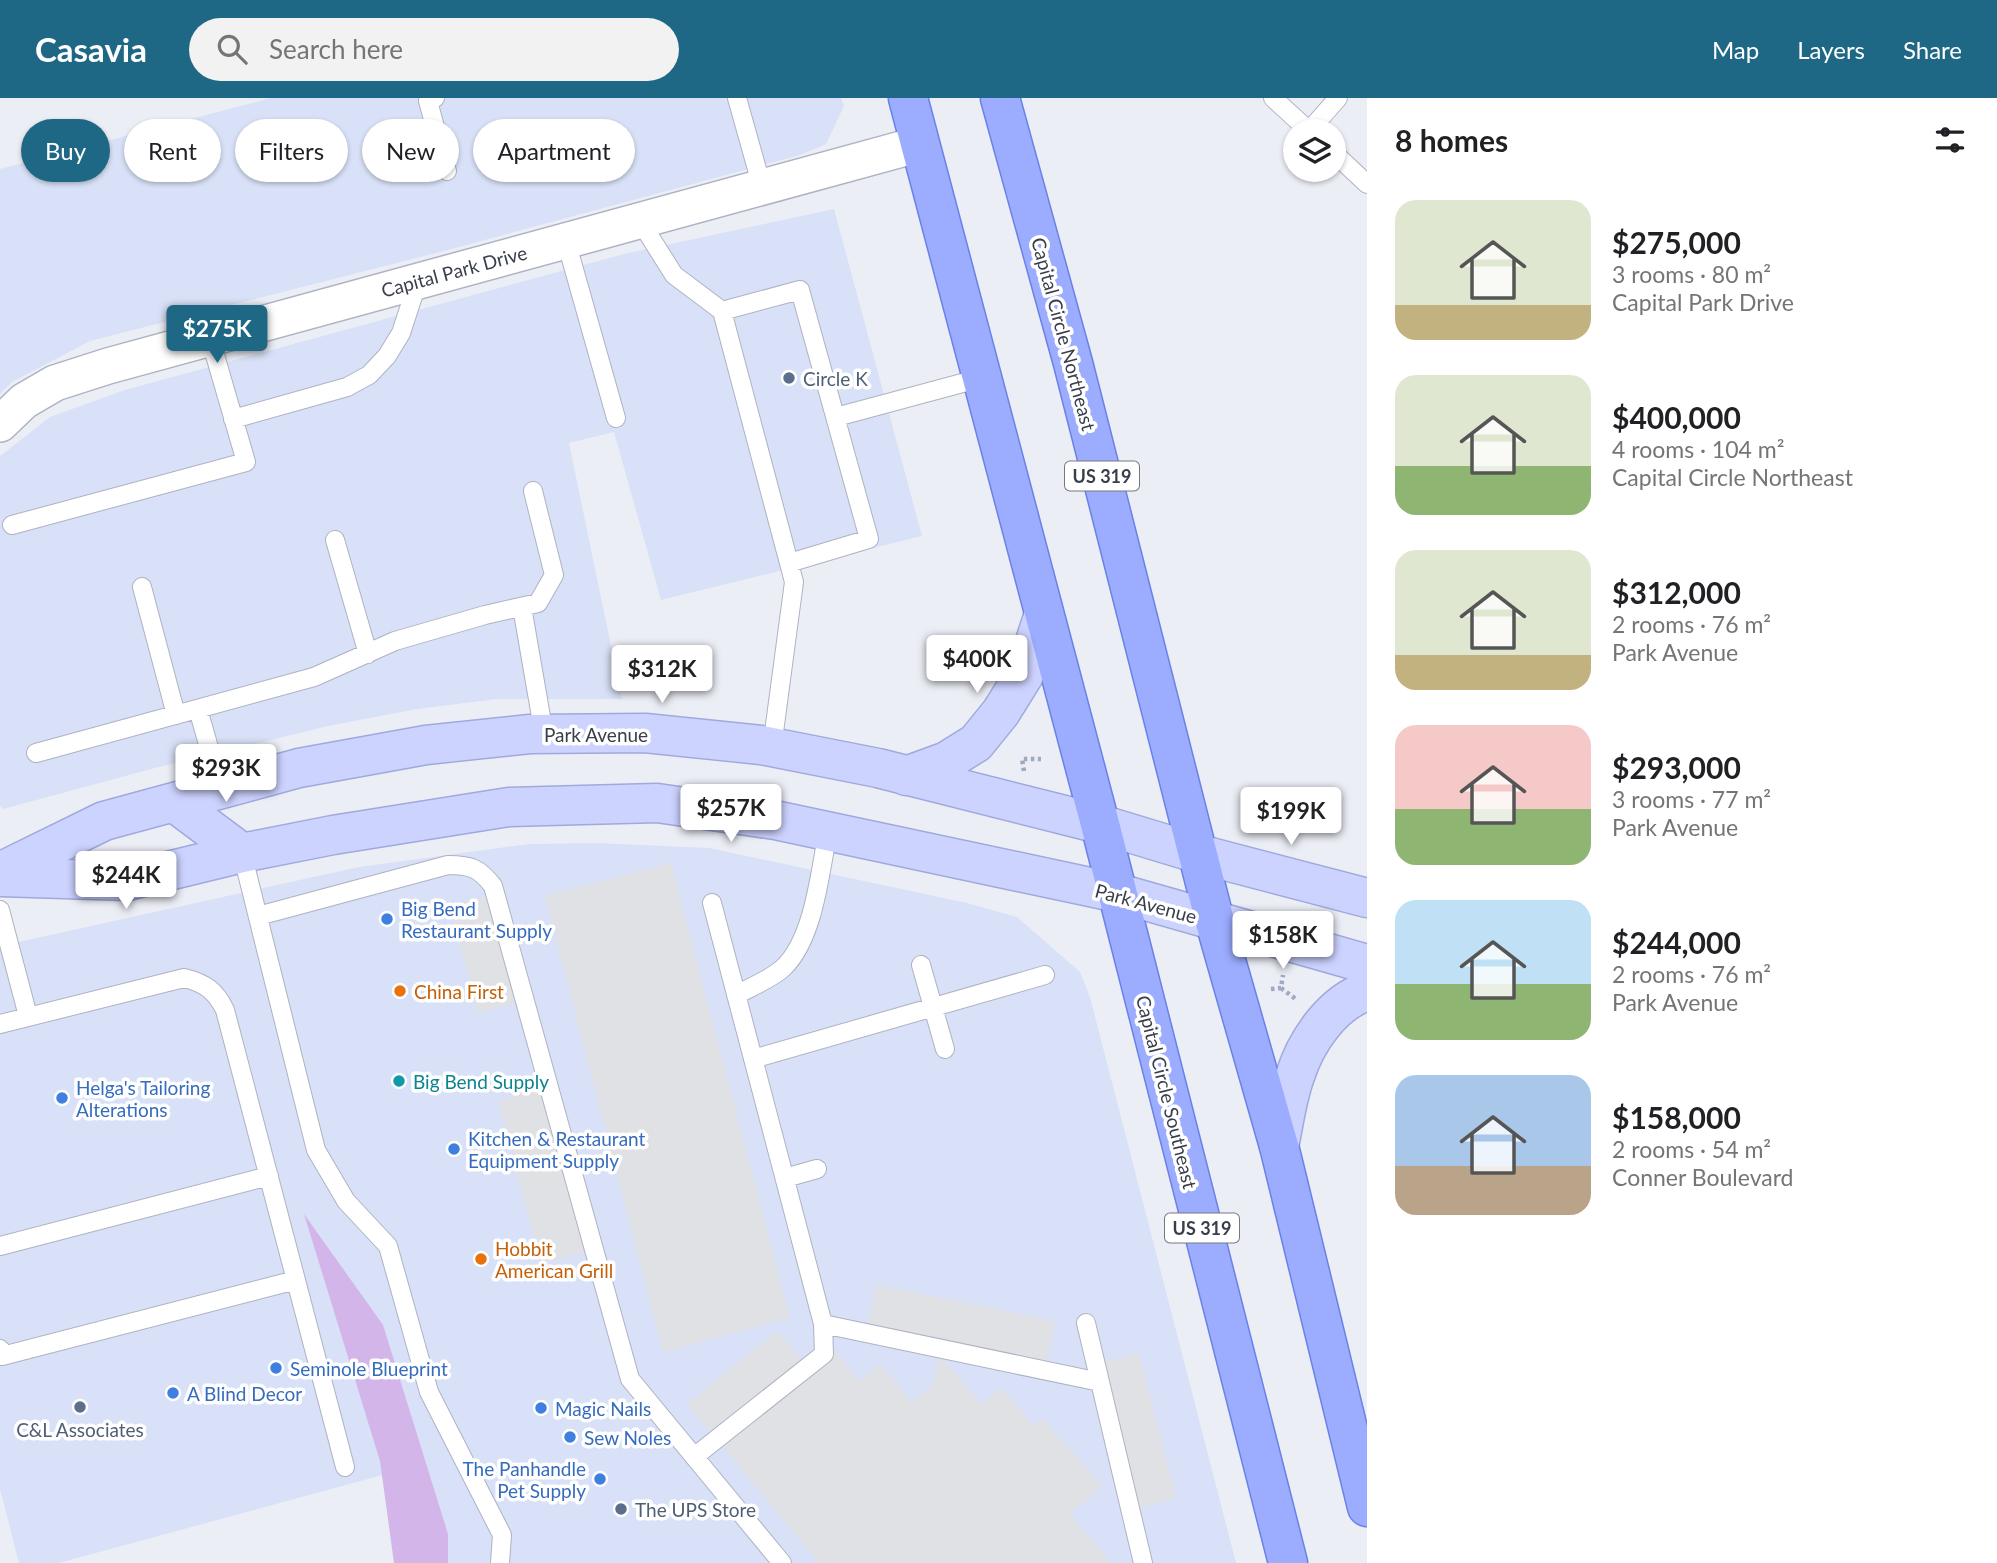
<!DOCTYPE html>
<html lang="en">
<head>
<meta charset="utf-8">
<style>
  :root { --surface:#fff; --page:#f2f2f2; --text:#202124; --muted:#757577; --accent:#1f6885 }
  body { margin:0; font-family:Lato,sans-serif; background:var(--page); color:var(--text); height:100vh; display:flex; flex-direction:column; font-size:26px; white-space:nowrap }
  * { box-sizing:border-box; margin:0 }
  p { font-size:23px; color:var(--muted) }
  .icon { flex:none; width:38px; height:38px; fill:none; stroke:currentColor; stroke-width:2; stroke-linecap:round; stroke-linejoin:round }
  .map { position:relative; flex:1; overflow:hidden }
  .drawer { display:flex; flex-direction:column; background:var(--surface); width:630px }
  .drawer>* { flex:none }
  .guide { position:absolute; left:21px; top:21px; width:665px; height:63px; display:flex; gap:14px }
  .fabs { position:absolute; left:1283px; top:21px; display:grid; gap:14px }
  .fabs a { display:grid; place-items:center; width:63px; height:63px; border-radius:50%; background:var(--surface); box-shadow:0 2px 5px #0004; font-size:35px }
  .price { position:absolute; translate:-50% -60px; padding:0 16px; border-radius:7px; background:#fff; color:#222; font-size:23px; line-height:46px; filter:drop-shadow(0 2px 4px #0008) }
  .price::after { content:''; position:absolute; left:50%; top:42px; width:21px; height:16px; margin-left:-10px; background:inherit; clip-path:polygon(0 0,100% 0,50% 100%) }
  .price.on { background:var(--accent); color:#fff }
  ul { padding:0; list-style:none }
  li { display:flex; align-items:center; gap:21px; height:175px; padding:0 28px }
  li span { display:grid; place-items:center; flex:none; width:196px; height:140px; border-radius:21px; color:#555 }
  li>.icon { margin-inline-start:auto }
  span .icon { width:84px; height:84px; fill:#fffc; stroke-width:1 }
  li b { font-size:30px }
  h2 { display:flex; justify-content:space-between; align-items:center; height:84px; padding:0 28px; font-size:30px }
  .tag { padding:0 24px; border-radius:32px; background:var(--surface); box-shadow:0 2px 5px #0004; font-size:24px; line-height:63px }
  .tag.on { background:var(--accent); color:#fff }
  header { display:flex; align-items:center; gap:42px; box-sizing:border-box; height:98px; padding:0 35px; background:var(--accent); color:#fff }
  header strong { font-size:33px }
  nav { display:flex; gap:38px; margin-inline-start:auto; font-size:24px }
  .search { width:490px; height:63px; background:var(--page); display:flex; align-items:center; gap:18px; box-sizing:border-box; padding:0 24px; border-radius:38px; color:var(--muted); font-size:26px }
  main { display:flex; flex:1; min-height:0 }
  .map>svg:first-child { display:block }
  .commercial { fill:#d8e1f7 }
  .green { fill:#d3b5ea }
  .parking { fill:#e0e1e5 }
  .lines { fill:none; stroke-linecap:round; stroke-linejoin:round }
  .service-casing { stroke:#aeb2c2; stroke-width:20 }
  .minor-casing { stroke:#aeb2c2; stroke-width:38 }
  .secondary-casing { stroke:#a0a9dc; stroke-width:41 }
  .primary-casing { stroke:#6a81e5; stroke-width:41 }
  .path { stroke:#9fa8c4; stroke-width:4.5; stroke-dasharray:3.5 3.5; stroke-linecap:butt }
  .service { stroke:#fff; stroke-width:18 }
  .minor { stroke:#fff; stroke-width:35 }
  .secondary { stroke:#cdd3ff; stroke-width:38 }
  .primary { stroke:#9cacff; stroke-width:38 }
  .service-dot { fill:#5c6f8a; stroke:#fff; stroke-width:2.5 }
  .shop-dot { fill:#3f7fe0; stroke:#fff; stroke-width:2.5 }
  .food-dot { fill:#e8710a; stroke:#fff; stroke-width:2.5 }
  .culture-dot { fill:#0f9aa8; stroke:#fff; stroke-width:2.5 }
  .labels { text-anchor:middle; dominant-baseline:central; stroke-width:7; stroke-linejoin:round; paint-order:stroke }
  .shield { fill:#fff; stroke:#747881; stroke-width:2 }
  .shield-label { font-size:18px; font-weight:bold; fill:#393e4b }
  .street-label { font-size:19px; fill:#393e4b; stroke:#fff }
  .service-label { font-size:19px; fill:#4e5e75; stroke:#fff; text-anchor:start }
  .shop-label { font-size:19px; fill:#366cbe; stroke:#fff; text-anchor:start }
  .food-label { font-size:19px; fill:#c56008; stroke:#fff; text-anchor:start }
  .culture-label { font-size:19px; fill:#0d838f; stroke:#fff; text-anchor:start }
</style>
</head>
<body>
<header>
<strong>Casavia</strong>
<div class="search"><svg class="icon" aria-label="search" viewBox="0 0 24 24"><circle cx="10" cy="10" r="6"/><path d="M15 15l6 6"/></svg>Search here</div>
<nav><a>Map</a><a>Layers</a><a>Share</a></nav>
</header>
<main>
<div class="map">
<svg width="1367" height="1465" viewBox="0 0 1367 1465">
  <rect width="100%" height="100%" fill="#eceef6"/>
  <path class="commercial" d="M271,0H841L844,8L826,46L800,57L444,153L90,243L12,284L0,296V71Z
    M834,111L922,438L661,502L614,334L569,345L622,601H497L417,611L328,628L155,670L3,711L0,707V358L50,319L125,292L624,156Z
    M596,745L709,750L967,805L1017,819L1080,874L1090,899L1236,1465H448L446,1451L412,1369L59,1465H19L0,1391V848L359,769L529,746Z"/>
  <path class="green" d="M304,1116L383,1227L448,1436V1465H394L380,1363Z"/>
  <path class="parking" d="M671,765L790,1220L663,1254L545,798Z
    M495,796L525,903L478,915L450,808Z
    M549,989L594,1152L541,1166L498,1003Z
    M876,1187L1055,1223L1045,1272L866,1235Z
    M777,1233L808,1268L824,1239L859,1283L880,1266L912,1304L933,1287L939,1255L981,1306L1002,1290L1033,1327L1042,1320L1103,1388L1070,1416L1111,1465H819L687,1306Z
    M1139,1255L1176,1400L1131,1412L1096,1266Z"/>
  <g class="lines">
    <g class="service-casing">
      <path id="service" d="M435,0L428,3L447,73
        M737,0L762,89
        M1273,0L1309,33
        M1309,33L1338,0
        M1334,55L1367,86
        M640,123L674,177L722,213L794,484L772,649
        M566,143L616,320
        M722,213L800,192L869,441L789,465
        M836,319L981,280
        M233,321L347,289L369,277L387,258L401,235L418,183
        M12,427L246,364L210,240
        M335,442L368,556
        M142,489L176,617
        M522,509L544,636
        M198,611L221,692
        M36,655L314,579L395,543L485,517L538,505L554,477L533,393
        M242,755L316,1052L346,1103L388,1148L429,1294L502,1437L500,1465
        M0,812L28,918
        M258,818L448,767C471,767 479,770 493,788L630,1281L782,1465
        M921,867L945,951
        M736,897C751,889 771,881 783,870C814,841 820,774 828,733
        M0,926L184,880C205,885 216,893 225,912L345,1369
        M753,961L1045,877
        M785,1080L817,1071
        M0,1148L269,1078
        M1086,1225L1143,1465
        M823,1226L1100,1284
        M0,1251L2,1258L296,1182
        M694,1359L824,1256L823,1226L712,805"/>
    </g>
    <g class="minor-casing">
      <path id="minor" d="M0,326L24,303L55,285L108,268L920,46"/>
    </g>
    <g class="secondary-casing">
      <path id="secondary" d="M906,678L947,663L976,645L1001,614L1024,577L1044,516
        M175,705L242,755
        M0,774L104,723L299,670L426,647L530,636L645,635L761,647L878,670L1100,726L1199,756L1367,800
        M0,779L127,783L242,755L333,737L509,709L657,705L775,722L1118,795L1367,866
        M1279,1048C1284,1025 1287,1000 1295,978C1306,943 1332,905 1367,893"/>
    </g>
    <g class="primary-casing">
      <path id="primary" d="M908,0L1100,726L1288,1465
        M1000,0L1073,265L1215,824L1279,1048L1367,1409"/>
    </g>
    <path class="path" d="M1024,673L1022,661H1041
      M1281,890L1297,902
      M1271,891L1281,890L1283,877"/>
    <use href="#service" class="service"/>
    <use href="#minor" class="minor"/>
    <use href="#secondary" class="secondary"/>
    <use href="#primary" class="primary"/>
  </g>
  <g class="service-dot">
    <circle cx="789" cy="280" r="7"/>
    <circle cx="80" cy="1309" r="7"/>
    <circle cx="621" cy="1411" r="7"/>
  </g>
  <g class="shop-dot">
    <circle cx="387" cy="821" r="7"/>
    <circle cx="62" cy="1000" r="7"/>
    <circle cx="454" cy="1051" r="7"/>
    <circle cx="276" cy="1270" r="7"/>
    <circle cx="173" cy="1295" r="7"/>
    <circle cx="541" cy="1310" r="7"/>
    <circle cx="570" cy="1339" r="7"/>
    <circle cx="600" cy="1381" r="7"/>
  </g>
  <g class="food-dot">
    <circle cx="400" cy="893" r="7"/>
    <circle cx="481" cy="1161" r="7"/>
  </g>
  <circle class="culture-dot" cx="399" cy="983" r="7"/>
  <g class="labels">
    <g class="shield">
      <rect x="1065" y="363.5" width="74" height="29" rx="5"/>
      <rect x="1165" y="1115.5" width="74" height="29" rx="5"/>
    </g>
    <g class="shield-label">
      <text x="1102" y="378">US 319</text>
      <text x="1202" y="1130">US 319</text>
    </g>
    <g class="street-label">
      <text transform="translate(454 173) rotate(-15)">Capital Park Drive</text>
      <text transform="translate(1064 236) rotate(75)">Capital Circle Northeast</text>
      <text x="596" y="636">Park Avenue</text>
      <text transform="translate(1146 805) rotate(15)">Park Avenue</text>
      <text transform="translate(1167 994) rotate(76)">Capital Circle Southeast</text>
    </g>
    <g class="service-label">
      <text x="803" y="280">Circle K</text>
      <text x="80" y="1331" text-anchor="middle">C&amp;L Associates</text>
      <text x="635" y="1411">The UPS Store</text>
    </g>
    <g class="shop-label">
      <text x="401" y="810">Big Bend<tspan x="401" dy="22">Restaurant Supply</tspan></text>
      <text x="76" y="989">Helga's Tailoring<tspan x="76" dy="22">Alterations</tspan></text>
      <text x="468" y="1040">Kitchen &amp; Restaurant<tspan x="468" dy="22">Equipment Supply</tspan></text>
      <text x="290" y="1270">Seminole Blueprint</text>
      <text x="187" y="1295">A Blind Decor</text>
      <text x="555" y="1310">Magic Nails</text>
      <text x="584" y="1339">Sew Noles</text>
      <text x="586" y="1370" text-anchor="end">The Panhandle<tspan x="586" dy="22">Pet Supply</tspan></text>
    </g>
    <g class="food-label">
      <text x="414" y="893">China First</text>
      <text x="495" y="1150">Hobbit<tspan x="495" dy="22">American Grill</tspan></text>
    </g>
    <g class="culture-label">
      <text x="413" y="983">Big Bend Supply</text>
    </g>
  </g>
</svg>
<div class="fabs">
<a><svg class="icon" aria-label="layers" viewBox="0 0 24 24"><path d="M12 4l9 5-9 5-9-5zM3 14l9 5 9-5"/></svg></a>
</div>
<b class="price on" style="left:217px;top:267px">$275K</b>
<b class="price" style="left:977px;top:597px">$400K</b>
<b class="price" style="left:662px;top:607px">$312K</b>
<b class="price" style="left:226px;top:706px">$293K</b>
<b class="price" style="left:731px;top:746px">$257K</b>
<b class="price" style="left:1291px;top:749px">$199K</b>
<b class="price" style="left:126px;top:813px">$244K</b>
<b class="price" style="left:1283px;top:873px">$158K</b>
<div class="guide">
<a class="tag on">Buy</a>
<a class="tag">Rent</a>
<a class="tag">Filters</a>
<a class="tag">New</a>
<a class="tag">Apartment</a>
</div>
</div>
<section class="drawer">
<h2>8 homes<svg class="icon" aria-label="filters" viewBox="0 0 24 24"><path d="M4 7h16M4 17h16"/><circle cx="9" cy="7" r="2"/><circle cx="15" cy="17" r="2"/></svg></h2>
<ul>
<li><span style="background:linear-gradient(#dfe7d0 75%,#c2b280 0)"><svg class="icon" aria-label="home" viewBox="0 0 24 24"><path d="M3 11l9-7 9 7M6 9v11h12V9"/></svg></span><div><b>$275,000</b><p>3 rooms · 80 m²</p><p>Capital Park Drive</p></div></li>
<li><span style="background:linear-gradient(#dfe7d0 65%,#8fb573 0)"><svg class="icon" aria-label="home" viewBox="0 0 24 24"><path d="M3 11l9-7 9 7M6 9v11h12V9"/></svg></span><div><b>$400,000</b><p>4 rooms · 104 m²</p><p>Capital Circle Northeast</p></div></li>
<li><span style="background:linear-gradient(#dfe7d0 75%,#c2b280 0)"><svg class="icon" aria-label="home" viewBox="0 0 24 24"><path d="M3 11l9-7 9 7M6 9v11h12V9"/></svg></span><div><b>$312,000</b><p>2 rooms · 76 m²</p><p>Park Avenue</p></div></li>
<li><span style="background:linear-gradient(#f6c9c9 60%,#8fb573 0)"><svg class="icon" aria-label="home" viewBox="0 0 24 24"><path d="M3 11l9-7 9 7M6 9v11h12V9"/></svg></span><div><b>$293,000</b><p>3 rooms · 77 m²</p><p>Park Avenue</p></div></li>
<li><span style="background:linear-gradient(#bfe0f5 60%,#8fb573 0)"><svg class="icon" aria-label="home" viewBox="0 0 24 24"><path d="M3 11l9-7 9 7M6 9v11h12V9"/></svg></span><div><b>$244,000</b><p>2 rooms · 76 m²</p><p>Park Avenue</p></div></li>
<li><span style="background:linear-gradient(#a9c7e8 65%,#b9a48a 0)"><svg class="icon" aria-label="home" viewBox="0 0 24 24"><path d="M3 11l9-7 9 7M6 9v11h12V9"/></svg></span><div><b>$158,000</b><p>2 rooms · 54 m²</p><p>Conner Boulevard</p></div></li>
</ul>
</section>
</main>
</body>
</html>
